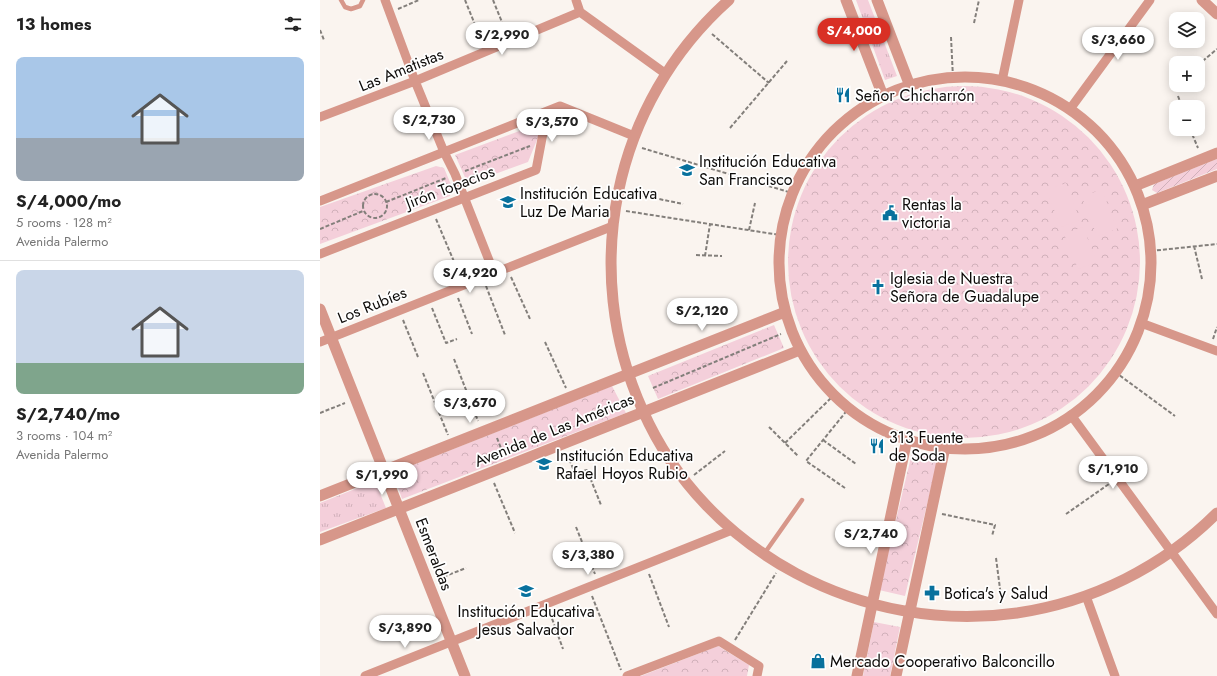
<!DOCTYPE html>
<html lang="en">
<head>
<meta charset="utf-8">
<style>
  :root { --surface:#fff; --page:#f2f2f2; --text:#222; --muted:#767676; --line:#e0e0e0; --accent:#d93025 }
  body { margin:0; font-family:Jost,sans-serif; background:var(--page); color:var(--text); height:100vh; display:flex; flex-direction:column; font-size:15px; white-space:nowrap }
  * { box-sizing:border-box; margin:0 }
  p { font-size:13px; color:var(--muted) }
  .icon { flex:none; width:22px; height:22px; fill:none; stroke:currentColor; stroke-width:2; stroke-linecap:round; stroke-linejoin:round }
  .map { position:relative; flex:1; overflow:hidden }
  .panel { display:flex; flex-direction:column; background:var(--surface); width:320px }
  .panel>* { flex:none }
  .fabs { position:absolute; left:849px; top:12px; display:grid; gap:8px }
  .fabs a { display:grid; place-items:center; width:36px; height:36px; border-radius:8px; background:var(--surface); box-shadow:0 2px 10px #0003; font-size:20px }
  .price { position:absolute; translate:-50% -34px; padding:0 9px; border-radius:14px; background:#fff; color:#222; font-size:13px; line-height:26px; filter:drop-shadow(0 1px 2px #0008) }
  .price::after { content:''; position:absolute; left:50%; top:24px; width:12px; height:9px; margin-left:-6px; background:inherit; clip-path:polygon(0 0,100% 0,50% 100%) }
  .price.selected { background:var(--accent); color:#fff }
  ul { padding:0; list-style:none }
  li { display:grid; align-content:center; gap:8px; height:212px; padding:0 16px }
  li+li { border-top:1px solid var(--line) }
  li span { display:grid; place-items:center; height:124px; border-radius:8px; color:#555 }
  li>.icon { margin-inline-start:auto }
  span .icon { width:72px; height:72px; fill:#fffc; stroke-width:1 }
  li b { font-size:17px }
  h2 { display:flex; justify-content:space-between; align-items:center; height:48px; padding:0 16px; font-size:17px }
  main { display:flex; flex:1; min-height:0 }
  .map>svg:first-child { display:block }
  .grass { fill:url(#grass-tufts) }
  .park { fill:url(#park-crowns) }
  .garden { fill:url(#garden-furrows) }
  .pitch { fill:#f4cfda }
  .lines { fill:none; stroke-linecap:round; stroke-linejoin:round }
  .path { stroke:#837f7b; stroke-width:2; stroke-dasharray:4 2; stroke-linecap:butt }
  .service { stroke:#d7978a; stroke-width:4.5 }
  .minor { stroke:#d7978a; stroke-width:9 }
  .tertiary { stroke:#d7978a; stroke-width:11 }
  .labels { text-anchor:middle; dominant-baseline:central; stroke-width:3.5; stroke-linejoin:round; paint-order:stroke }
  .street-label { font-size:16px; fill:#0d0b09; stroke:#fff }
  .poi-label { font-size:16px; fill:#0d0b09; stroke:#fff; text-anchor:start }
</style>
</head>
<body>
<main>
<section class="panel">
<h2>13 homes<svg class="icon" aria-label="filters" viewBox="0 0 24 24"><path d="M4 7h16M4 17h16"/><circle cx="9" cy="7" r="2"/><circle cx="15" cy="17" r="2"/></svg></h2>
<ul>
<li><span style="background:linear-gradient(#a9c7e8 65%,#9aa5b1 0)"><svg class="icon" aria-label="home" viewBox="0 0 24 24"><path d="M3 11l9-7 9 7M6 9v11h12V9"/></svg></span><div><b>S/4,000/mo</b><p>5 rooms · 128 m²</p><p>Avenida Palermo</p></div></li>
<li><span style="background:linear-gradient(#c9d6e8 75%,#7fa58c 0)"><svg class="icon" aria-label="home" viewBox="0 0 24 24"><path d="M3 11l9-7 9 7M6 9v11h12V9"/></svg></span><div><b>S/2,740/mo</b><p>3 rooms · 104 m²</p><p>Avenida Palermo</p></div></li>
</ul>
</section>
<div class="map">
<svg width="897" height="676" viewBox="0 0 897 676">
  <defs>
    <pattern id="grass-tufts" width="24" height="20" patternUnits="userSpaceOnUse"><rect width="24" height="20" fill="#f4cfda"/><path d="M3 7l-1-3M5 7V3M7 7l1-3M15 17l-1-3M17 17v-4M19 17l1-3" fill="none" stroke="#d0b0ba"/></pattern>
    <pattern id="park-crowns" width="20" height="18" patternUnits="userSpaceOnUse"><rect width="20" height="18" fill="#f4cfda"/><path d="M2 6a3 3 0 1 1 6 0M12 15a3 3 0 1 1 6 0" fill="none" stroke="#d0b0ba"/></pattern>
    <pattern id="garden-furrows" width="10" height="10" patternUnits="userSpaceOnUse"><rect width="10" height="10" fill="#f4cfda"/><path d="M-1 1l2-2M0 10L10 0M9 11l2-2" fill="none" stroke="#d0b0ba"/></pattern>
  </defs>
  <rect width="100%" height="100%" fill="#faf4ef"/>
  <path class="grass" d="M536,0H548L577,76L565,80Z
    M55,481L66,508L0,532V503Z"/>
  <path class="park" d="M468 262a176 176 0 1 1 352 0a176 176 0 1 1-352 0Z
    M210,127L216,129L219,135L208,162L148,184L135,155Z
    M116,166L124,168L132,187L130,196L0,244V207Z
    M454,325L464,348L338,399L328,376Z
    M292,386L306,413L82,499L73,473Z
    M592,453L618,459L585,596L559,590Z
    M554,622L580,627L570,676H543Z
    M398,646L429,665L427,676H321Z"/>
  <path class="garden" d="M897,159V169L837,193L832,190L834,184Z"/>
  <path class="pitch" d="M746,183L760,220L741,227L726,190Z
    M782,189L797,229L777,236L762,197Z
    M763,227L777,262L758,269L744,234Z"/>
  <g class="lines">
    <path class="path" d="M145,0L162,42
      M173,0L186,32
      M78,9L99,0
      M654,23L659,0
      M0,30L4,40
      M392,34L449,83
      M631,37L633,78
      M878,65L897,49
      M858,96L862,107
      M410,128L467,61
      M870,129L878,148
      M322,148L472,193
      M145,171L210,146
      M310,193L363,204
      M43 206a12 12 0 1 1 24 0a12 12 0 1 1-24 0Z
      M66,202L126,178
      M306,211L460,235
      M116,219L135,264
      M0,229L43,211
      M429,230L435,203
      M874,246L882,279
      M831,251L897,244
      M376,255L402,256
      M385,256L390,224
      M191,277L210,319
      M166,286L185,335
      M138,298L152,334
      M112,308L126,343L137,339
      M83,320L98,357
      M893,339L897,327
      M225,342L246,388
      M134,359L158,421
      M795,372L855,416
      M103,373L128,435
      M333,388L461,334
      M0,413L25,403
      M449,427L478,456
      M177,438L184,456
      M503,440L536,464
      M465,443L514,395
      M247,454L255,473L267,470L281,505
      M374,475L405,451
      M174,483L195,533
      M525,488L486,461L529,408
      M622,514L675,525L672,536
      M746,514L789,484
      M256,527L275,574
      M676,558L682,604
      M329,574L349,627
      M118,579L146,568
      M272,596L301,670
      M230,613L243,649
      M415,640L456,573"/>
    <path class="service" d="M21,0L25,7L31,9L40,6L43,0
      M444,554L482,500"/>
    <path class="minor" d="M65,0L95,81L124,152L135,174L174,273
      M256,0L260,12L346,74
      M682,81L699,0
      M750,109L830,0
      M0,117L95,81L260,12
      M0,201L240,106L314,136
      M0,254L216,170L227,112
      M821,323L897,351
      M0,342L293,226
      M751,415L897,614
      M766,596L795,676
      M45,676L412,530
      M307,676L399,641L439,666L437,676"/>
    <path class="tertiary" d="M409,0C293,103 259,270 323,411C386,553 544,635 697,613C772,602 843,567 897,513
      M526,0L563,96
      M557,0L590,86
      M882,0L897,14
      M459 263a186 186 0 1 1 372 0a186 186 0 1 1-372 0Z
      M815,186L897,153
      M822,205L897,176
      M0,309L145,676
      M0,496L465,312
      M0,540L480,350
      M537,676L587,439
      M576,676L625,447"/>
  </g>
  <defs>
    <g id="restaurant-bare" transform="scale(1.2)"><path d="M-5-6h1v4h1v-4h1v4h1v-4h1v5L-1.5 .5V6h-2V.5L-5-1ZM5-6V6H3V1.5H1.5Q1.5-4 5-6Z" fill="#08719d" stroke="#fff" stroke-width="2.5" paint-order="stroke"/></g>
    <g id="school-bare" transform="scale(1.2)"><path d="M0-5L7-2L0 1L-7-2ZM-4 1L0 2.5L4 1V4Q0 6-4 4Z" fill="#08719d" stroke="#fff" stroke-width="2.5" paint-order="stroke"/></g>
    <g id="civic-bare" transform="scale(1.2)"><path d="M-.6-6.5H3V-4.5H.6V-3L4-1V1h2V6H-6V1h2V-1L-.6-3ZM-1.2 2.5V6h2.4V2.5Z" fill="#08719d" stroke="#fff" stroke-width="2.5" paint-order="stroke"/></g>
    <g id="church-bare" transform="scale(1.2)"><path d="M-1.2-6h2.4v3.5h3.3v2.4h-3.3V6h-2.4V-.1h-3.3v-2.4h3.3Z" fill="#08719d" stroke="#fff" stroke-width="2.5" paint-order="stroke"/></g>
    <g id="pharmacy-bare" transform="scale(1.2)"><path d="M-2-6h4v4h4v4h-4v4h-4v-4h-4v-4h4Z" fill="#08719d" stroke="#fff" stroke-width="2.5" paint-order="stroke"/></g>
    <g id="shop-bare" transform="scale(1.2)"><path d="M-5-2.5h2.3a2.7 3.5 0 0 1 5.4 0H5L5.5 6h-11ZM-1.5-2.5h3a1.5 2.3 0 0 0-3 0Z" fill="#08719d" stroke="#fff" stroke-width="2.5" paint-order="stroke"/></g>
  </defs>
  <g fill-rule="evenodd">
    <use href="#restaurant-bare" x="523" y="95"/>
    <use href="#school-bare" x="367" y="170"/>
    <use href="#school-bare" x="188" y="202"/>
    <use href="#civic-bare" x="570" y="213"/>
    <use href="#church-bare" x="558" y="287"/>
    <use href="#restaurant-bare" x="557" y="446"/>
    <use href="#school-bare" x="224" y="464"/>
    <use href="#school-bare" x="206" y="591"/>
    <use href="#pharmacy-bare" x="612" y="593"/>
    <use href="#shop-bare" x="498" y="661"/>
  </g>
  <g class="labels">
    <g class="street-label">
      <text transform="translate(81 70) rotate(-22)">Las Amatistas</text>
      <text transform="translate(130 187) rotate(-21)">Jirón Topacios</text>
      <text transform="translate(52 305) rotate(-22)">Los Rubíes</text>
      <text transform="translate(234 430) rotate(-22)">Avenida de Las Américas</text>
      <text transform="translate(114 554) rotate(69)">Esmeraldas</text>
    </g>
    <g class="poi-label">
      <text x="535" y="95">Señor Chicharrón</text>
      <text x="379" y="161">Institución Educativa<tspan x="379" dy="18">San Francisco</tspan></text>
      <text x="200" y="193">Institución Educativa<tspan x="200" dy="18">Luz De Maria</tspan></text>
      <text x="582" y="204">Rentas la<tspan x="582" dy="18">victoria</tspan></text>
      <text x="570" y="278">Iglesia de Nuestra<tspan x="570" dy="18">Señora de Guadalupe</tspan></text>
      <text x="569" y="437">313 Fuente<tspan x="569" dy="18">de Soda</tspan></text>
      <text x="236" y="455">Institución Educativa<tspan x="236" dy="18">Rafael Hoyos Rubio</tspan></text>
      <text x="624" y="593">Botica's y Salud</text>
      <text x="206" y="611" text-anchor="middle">Institución Educativa<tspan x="206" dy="18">Jesus Salvador</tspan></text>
      <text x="510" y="661">Mercado Cooperativo Balconcillo</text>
    </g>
  </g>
</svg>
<div class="fabs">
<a><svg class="icon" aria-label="layers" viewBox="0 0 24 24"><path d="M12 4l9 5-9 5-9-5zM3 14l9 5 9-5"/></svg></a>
<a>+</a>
<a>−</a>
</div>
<b class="price selected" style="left:534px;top:52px">S/4,000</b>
<b class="price" style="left:182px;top:56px">S/2,990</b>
<b class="price" style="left:798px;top:61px">S/3,660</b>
<b class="price" style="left:109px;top:141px">S/2,730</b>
<b class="price" style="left:232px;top:143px">S/3,570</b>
<b class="price" style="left:150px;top:294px">S/4,920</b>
<b class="price" style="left:382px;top:332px">S/2,120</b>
<b class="price" style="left:150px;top:424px">S/3,670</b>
<b class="price" style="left:793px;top:490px">S/1,910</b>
<b class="price" style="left:62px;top:496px">S/1,990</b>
<b class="price" style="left:551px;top:555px">S/2,740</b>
<b class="price" style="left:268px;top:576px">S/3,380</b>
<b class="price" style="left:85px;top:649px">S/3,890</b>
</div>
</main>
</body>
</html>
